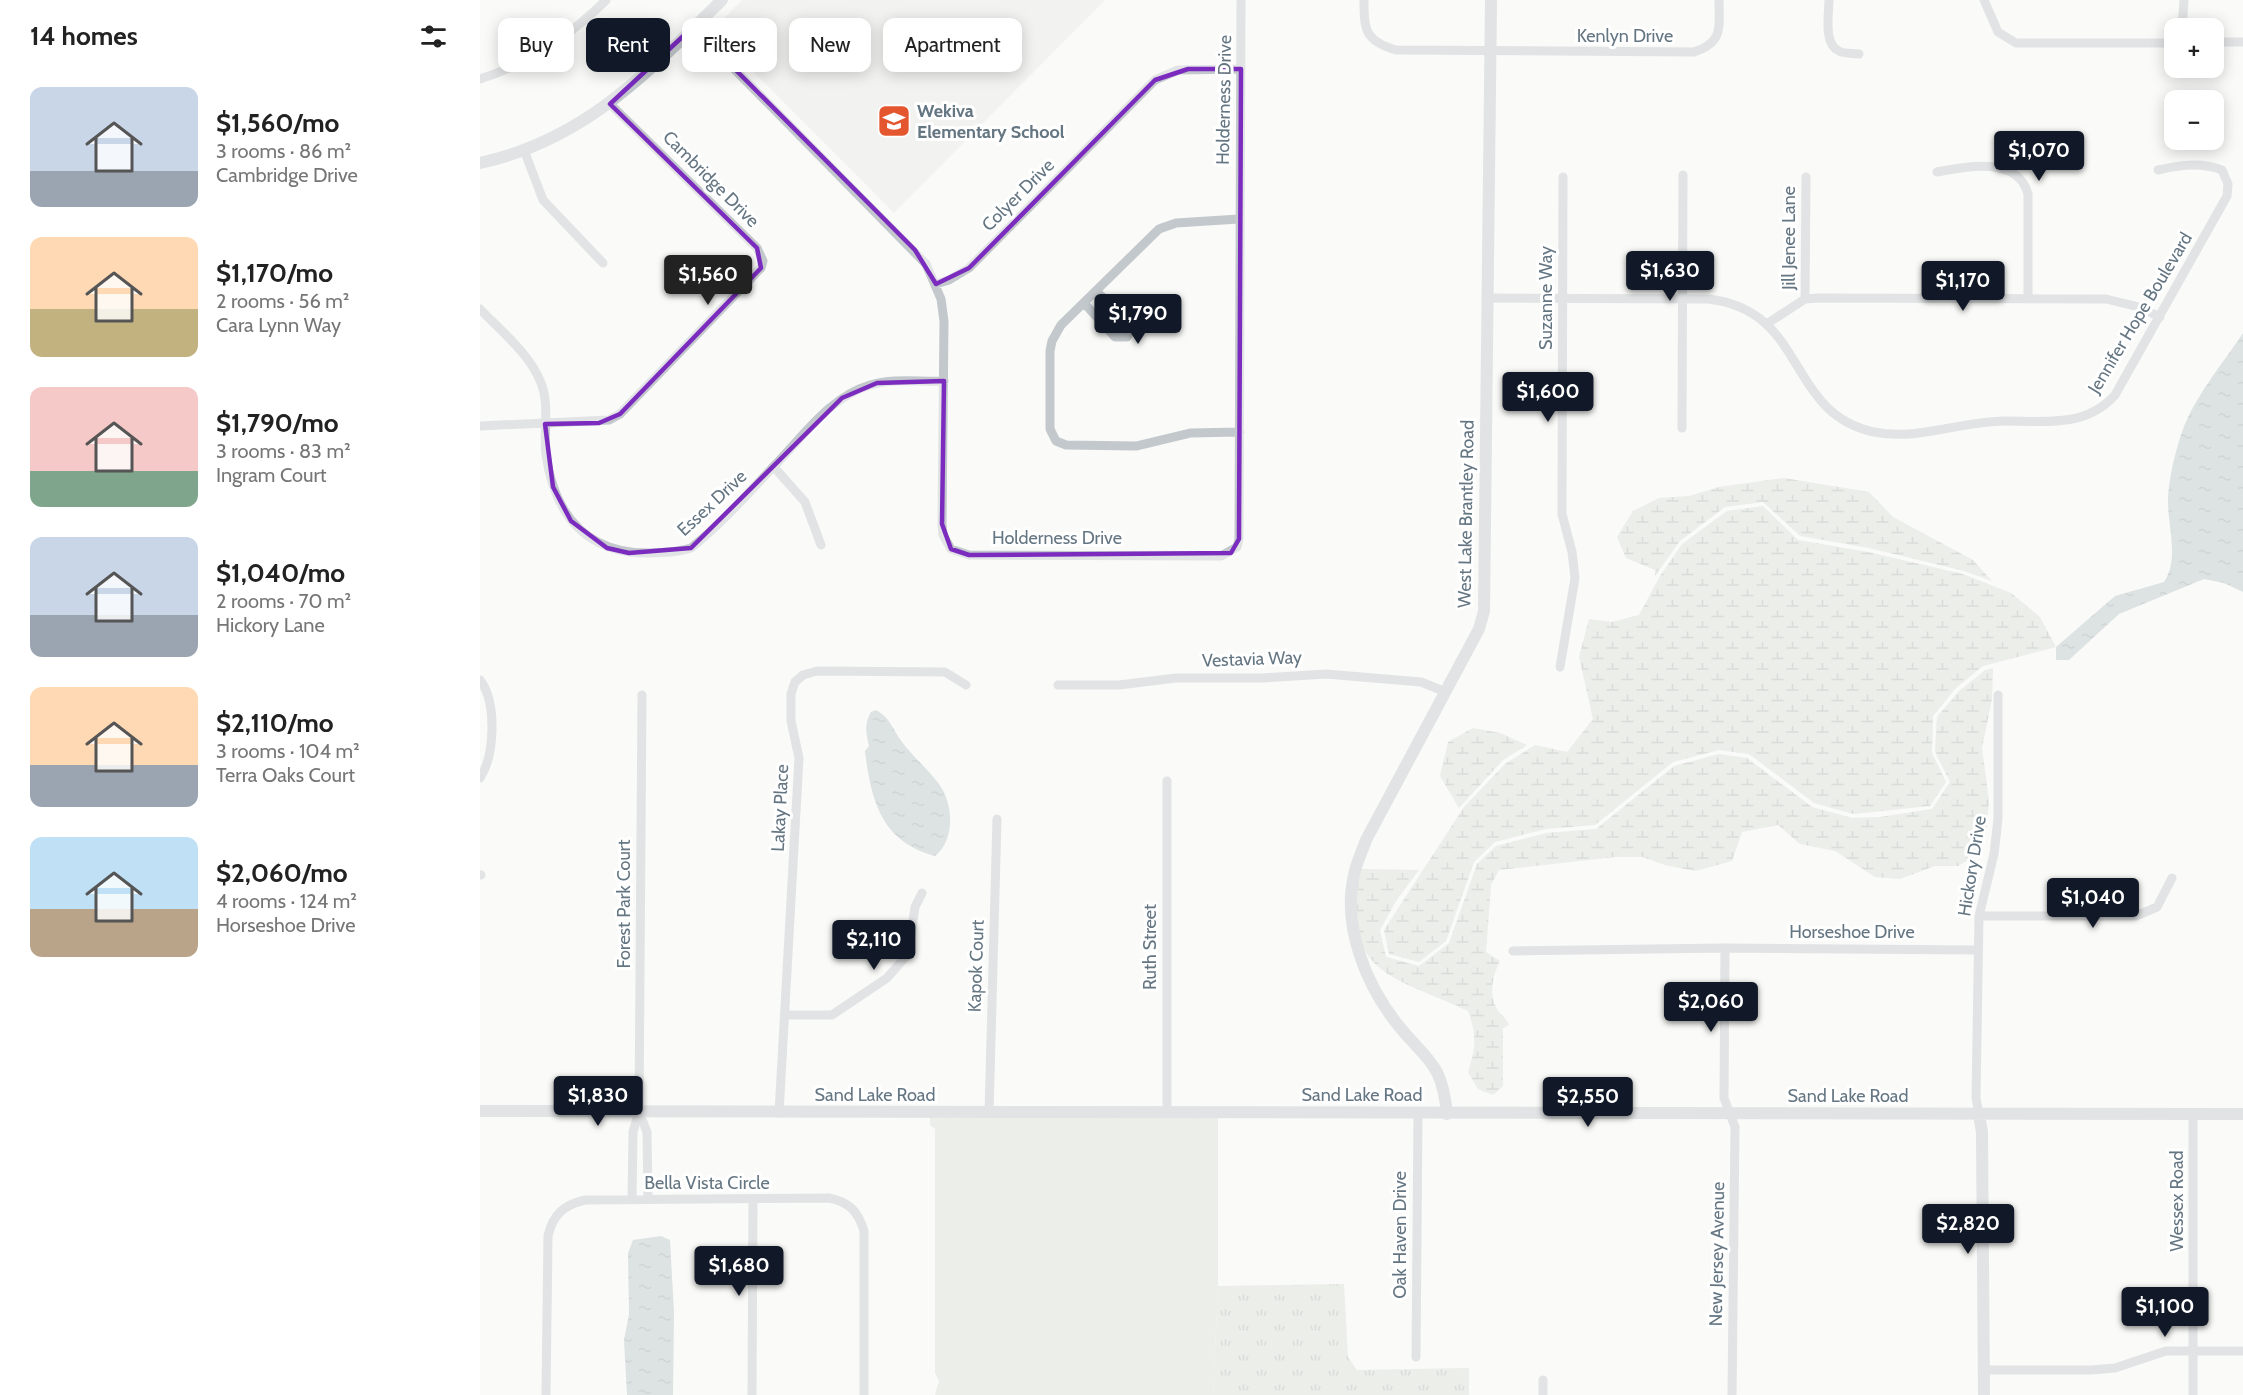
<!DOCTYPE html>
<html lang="en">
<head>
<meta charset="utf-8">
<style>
  :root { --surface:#fff; --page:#f6f6f6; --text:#222; --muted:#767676; --accent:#111827 }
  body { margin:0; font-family:Cabin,sans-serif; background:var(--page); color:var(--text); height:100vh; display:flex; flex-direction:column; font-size:22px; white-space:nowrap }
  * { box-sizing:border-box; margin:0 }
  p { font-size:20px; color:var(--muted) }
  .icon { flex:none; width:33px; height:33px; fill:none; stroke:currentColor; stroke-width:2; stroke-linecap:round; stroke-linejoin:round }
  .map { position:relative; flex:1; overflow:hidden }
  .sheet { display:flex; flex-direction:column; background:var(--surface); width:480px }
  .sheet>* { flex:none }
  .banner { position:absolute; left:18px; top:18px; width:570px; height:54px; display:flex; gap:12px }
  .fabs { position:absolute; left:1684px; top:18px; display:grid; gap:12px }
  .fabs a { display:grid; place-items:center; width:60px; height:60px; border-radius:12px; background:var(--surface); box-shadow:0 3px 15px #0003; font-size:30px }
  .price { position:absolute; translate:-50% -51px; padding:0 14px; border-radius:6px; background:var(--accent); color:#fff; font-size:20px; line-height:39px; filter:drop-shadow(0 2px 3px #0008) }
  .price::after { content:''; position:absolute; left:50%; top:36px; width:18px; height:14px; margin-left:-9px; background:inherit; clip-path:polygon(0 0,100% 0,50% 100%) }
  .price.current { background:#222; color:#fff }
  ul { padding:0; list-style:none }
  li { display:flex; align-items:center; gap:18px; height:150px; padding:0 30px }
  li span { display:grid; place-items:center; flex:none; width:168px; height:120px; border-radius:12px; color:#555 }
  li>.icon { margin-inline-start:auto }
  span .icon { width:72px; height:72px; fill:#fffc; stroke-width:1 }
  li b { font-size:26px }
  h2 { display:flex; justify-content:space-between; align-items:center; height:72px; padding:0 30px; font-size:26px }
  .tag { padding:0 21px; border-radius:12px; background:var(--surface); box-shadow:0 3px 15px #0003; font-size:21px; line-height:54px }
  .tag.current { background:var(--accent); color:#fff }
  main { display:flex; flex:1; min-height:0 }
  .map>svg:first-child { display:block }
  .built { fill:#e8e9e9 }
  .grass { fill:url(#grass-tufts) }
  .wetland { fill:url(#wetland-marsh) }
  .park { fill:#dadfd7 }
  .water { fill:url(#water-ripples) }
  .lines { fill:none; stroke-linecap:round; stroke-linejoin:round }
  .minor { stroke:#c3c8cc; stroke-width:9 }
  .tertiary { stroke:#c3c8cc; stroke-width:12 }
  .marked { fill:none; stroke:#7b2cbf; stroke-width:4.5; stroke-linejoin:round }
  .labels { text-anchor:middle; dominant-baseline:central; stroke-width:6; stroke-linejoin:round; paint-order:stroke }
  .street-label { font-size:18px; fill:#657683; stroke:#fff }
  .poi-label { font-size:18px; font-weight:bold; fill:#657683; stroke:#fff; text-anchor:start }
</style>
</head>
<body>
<main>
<section class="sheet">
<h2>14 homes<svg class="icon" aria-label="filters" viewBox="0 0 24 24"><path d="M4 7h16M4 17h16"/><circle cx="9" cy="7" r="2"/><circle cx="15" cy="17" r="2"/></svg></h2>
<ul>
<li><span style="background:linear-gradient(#c9d6e8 70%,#9aa5b1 0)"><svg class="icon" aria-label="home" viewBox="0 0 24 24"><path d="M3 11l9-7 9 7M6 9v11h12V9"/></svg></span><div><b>$1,560/mo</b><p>3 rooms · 86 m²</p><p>Cambridge Drive</p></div></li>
<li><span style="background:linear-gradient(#ffd9b3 60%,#c2b280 0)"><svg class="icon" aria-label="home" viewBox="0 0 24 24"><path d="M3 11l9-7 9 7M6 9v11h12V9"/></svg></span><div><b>$1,170/mo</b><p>2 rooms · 56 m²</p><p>Cara Lynn Way</p></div></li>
<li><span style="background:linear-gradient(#f6c9c9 70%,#7fa58c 0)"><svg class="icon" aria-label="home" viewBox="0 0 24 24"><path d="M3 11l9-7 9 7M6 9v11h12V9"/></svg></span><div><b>$1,790/mo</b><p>3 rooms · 83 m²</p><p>Ingram Court</p></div></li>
<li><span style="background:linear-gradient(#c9d6e8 65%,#9aa5b1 0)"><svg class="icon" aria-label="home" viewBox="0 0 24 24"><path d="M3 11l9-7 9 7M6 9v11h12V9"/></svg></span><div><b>$1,040/mo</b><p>2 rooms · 70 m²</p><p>Hickory Lane</p></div></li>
<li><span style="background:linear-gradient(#ffd9b3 65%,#9aa5b1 0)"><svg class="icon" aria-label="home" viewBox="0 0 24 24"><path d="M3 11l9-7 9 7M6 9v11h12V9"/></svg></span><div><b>$2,110/mo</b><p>3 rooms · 104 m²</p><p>Terra Oaks Court</p></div></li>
<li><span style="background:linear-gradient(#bfe0f5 60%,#b9a48a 0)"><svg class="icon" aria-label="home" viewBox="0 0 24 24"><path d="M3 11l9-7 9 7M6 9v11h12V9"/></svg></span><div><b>$2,060/mo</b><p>4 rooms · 124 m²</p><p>Horseshoe Drive</p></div></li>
</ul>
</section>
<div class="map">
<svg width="1763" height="1395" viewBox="0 0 1763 1395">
  <defs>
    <pattern id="grass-tufts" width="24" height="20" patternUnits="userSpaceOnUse" patternTransform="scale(1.5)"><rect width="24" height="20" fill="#dadfd7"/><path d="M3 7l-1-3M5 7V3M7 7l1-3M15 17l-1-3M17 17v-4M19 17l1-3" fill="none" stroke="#b4b9b4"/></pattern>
    <pattern id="wetland-marsh" width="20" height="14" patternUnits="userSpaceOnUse" patternTransform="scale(1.5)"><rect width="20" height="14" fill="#dadfd7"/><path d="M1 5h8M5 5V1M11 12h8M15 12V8" fill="none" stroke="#b4b9b4"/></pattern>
    <pattern id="water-ripples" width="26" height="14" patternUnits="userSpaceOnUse" patternTransform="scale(1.5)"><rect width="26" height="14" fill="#bbc7cb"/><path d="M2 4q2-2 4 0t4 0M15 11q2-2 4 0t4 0" fill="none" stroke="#9ca6aa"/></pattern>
  </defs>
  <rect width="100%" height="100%" fill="#fafaf8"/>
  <path class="built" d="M262,0H625L414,213L232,30Z"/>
  <path class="grass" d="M864,1284L868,1357L877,1370L989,1368V1395H733L738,1286Z"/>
  <path class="wetland" d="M1304,478L1389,492L1413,517L1493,560L1512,581L1484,571L1389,548L1320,536L1283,502L1245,507L1200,541L1175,576V570L1146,558L1137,537L1153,511L1179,498L1209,496L1239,487Z
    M1283,506L1318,540L1388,552L1483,574L1531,593L1560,617L1576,647L1503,666L1476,688L1453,716L1452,753L1466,782L1450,806L1373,814L1334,803L1269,754L1239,750L1193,762L1115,825L1066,829L1015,842L994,862L966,941L939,962L909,954L904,930L984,807L1025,764L1055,745L1087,752L1113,719L1099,657L1109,619L1132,622L1159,615L1180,576L1202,544L1247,511Z
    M1513,668L1512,699L1502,748L1509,801L1506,835L1494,857L1478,866H1455L1420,879L1395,877L1355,851L1320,844L1298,825L1262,832L1252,861L1215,871L1185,865L1163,857H1135L1019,870L1011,885L1006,952L1020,961C1013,975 1008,994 1017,1009C1021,1015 1026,1018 1029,1025L1023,1028V1086L1013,1095L998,1089L988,1072C996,1047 997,1035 988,1011C911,975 859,974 881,869L939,870L916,901L900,930L906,957L939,966L969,943L997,864L1016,846L1066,833L1116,829L1194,766L1239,754L1267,758L1332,807L1373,818L1400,817L1452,809L1470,782L1455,752L1457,717L1478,692L1505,670Z
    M993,728L1020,733L1047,745L1023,760L979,808L960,776L968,742Z"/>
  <path class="park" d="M450,1118H738V1285L733,1395H455L459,1381L455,1373V1129L450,1125Z"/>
  <path class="water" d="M1763,333V592L1744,583L1724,579L1639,614L1589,660H1576V647L1635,596L1684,582C1700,558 1687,525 1688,498C1689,478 1695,453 1701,435C1713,398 1742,365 1763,333Z
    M396,710C410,717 413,730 422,742C433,757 448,769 459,784C474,805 475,840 455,856C401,842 391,800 385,751L389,746C386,733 384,724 391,712Z
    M181,1236L190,1240L194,1312L193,1395H147L144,1340L149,1314L148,1253L153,1240Z"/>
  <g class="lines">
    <path class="minor" d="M884,0C884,30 885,41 916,50L1214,52C1244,42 1239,27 1239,0
      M1349,0C1349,14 1343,44 1359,51C1364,54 1373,53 1379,54
      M1504,0L1518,32L1536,43H1695
      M213,27L446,264L461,299L464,321L462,524L463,535L471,549L489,555L741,556L757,547L759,539L761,0
      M1702,28L1704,0
      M1734,42H1763
      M0,79C48,64 91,35 126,0
      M44,150L63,200L123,263
      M1457,172C1487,166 1538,156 1548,194V298
      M759,219L696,223L679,229L581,325L572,341L570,351V429L576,441L586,445L656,446L710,433L760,432
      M456,284L469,280L489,268L675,80L698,70L761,69
      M1006,298L1228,299C1328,310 1305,413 1394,432C1438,441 1481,421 1525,421C1564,421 1606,428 1635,395L1747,196L1748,184L1742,170C1720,162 1700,165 1678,170
      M1325,299L1326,177
      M604,303L635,337H647L652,328L648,320L616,291
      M0,309C21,331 50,354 61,383C70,405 63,432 66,455C75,516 107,554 170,553C185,552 197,553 211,548C240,525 267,495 293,467C322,438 349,397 390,385C413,378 441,382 464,381
      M1288,323L1325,299L1339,298L1626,299L1659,307L1680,317
      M0,426L129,420L140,414L281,268L283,261L277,248L130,104
      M1202,428L1203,175
      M294,467L325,502L341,545
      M1080,667L1095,578L1092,552L1082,514L1083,177
      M0,680C17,702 15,755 0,778
      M578,685H639L696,678H782L846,674L941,682L966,692
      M0,875H1
      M1499,916H1656L1677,907L1692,878
      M1245,948L1244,1098L1255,1127L1252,1395
      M1033,951L1245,948L1498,950
      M307,1015H352L407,978L428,954L435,907L442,893
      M159,1112L167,1132L168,1199
      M299,1113L319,758L311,721V694L315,682L323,675L337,671L465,672L486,685
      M509,1113L517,819
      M687,1113V781
      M1499,1114L1496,1098L1499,916L1514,854L1518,819V695
      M152,1200L153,1132L159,1112L162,695
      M936,1357L938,1114
      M1504,1370H1611L1635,1368L1686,1351H1763
      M66,1395L68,1236C73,1214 84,1205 105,1200L349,1198C369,1202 378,1211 384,1231V1395
      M272,1395L273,1199
      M1063,1395V1380
      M1713,1395V1114"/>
    <path class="tertiary" d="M0,163C105,140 168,72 242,0
      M0,1111L1763,1114
      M967,1114C962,1062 948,1062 918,1025C886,985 862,926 874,875C876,863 882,852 886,840L999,629L1004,611L1011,0
      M1499,1114L1502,1132L1504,1395"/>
  </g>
  <path d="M0 0H1763V1395H0ZM213,27L435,250L456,284L489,268L675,80L708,69H761L759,539L751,553L489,555L471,549L462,524L464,381L397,383L362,398L211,548L149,553L127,548L91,521L73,487L65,424L119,423L140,414L281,268L277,248L130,104Z" fill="#fafaf8" fill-opacity=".55" fill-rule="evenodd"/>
  <path class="marked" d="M213,27L435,250L456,284L489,268L675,80L708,69H761L759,539L751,553L489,555L471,549L462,524L464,381L397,383L362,398L211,548L149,553L127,548L91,521L73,487L65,424L119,423L140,414L281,268L277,248L130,104Z"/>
  <defs>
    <g id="school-square" transform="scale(1.725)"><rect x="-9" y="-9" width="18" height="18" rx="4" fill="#e4572e" stroke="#fff"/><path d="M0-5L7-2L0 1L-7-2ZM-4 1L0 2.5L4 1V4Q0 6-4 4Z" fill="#fff"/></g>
  </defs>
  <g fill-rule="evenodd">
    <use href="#school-square" x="414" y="121"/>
  </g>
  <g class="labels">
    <g class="street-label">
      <text x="1145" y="36">Kenlyn Drive</text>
      <text transform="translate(744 100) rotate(-89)">Holderness Drive</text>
      <text transform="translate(231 179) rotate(45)">Cambridge Drive</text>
      <text transform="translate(538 195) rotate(-45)">Colyer Drive</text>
      <text transform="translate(1309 238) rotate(-90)">Jill Jenee Lane</text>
      <text transform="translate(1066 298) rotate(-90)">Suzanne Way</text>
      <text transform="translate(1660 313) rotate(-59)">Jennifer Hope Boulevard</text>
      <text transform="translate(232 503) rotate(-43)">Essex Drive</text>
      <text transform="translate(986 514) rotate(-89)">West Lake Brantley Road</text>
      <text x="577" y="538">Holderness Drive</text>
      <text transform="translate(772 659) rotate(-2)">Vestavia Way</text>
      <text transform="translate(300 808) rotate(-87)">Lakay Place</text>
      <text transform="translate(1492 866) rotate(-81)">Hickory Drive</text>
      <text transform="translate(144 904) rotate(-90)">Forest Park Court</text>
      <text x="1372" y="932">Horseshoe Drive</text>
      <text transform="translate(670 947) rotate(-90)">Ruth Street</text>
      <text transform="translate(496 966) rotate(-88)">Kapok Court</text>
      <text x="395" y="1095">Sand Lake Road</text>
      <text x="882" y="1095">Sand Lake Road</text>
      <text x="1368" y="1096">Sand Lake Road</text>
      <text x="227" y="1183">Bella Vista Circle</text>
      <text transform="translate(1697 1201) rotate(-90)">Wessex Road</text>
      <text transform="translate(920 1235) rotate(-90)">Oak Haven Drive</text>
      <text transform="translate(1237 1254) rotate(-89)">New Jersey Avenue</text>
    </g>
    <g class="poi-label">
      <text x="437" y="111">Wekiva<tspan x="437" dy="21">Elementary School</tspan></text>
    </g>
  </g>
</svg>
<div class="fabs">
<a>+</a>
<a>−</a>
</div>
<b class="price" style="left:1559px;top:182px">$1,070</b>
<b class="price" style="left:1190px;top:302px">$1,630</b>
<b class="price current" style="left:228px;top:306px">$1,560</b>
<b class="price" style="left:1483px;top:312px">$1,170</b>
<b class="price" style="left:658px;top:345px">$1,790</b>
<b class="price" style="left:1068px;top:423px">$1,600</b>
<b class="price" style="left:1613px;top:929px">$1,040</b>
<b class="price" style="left:394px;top:971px">$2,110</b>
<b class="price" style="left:1231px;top:1033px">$2,060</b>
<b class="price" style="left:118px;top:1127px">$1,830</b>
<b class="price" style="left:1108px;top:1128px">$2,550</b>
<b class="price" style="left:1488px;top:1255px">$2,820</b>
<b class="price" style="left:259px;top:1297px">$1,680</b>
<b class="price" style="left:1685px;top:1338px">$1,100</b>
<div class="banner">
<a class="tag">Buy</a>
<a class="tag current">Rent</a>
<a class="tag">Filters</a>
<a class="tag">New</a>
<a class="tag">Apartment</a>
</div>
</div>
</main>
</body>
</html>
